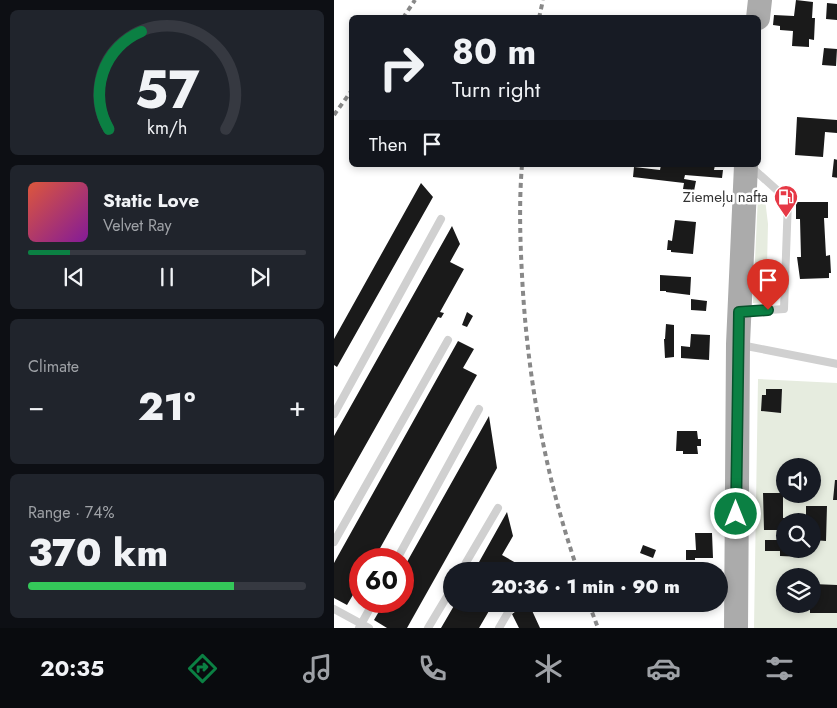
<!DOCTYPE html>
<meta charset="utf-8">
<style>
body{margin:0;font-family:Jost,sans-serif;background:#20242c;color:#f1f3f6;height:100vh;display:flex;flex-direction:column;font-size:19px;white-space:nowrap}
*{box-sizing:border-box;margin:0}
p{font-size:16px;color:#9ea1a6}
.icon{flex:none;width:28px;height:28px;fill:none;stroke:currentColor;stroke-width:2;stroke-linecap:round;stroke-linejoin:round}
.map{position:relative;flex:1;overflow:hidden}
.panel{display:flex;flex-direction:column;gap:10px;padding:10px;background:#0d0f14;width:334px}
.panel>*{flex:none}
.banner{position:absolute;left:15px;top:15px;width:412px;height:152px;border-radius:8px;box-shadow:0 2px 8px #0003;background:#171b24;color:#f1f3f6;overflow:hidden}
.controls{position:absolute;left:442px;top:458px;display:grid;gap:10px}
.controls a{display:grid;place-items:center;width:45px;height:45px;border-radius:50%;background:#171b24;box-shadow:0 2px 8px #0003;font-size:25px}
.speed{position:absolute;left:15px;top:548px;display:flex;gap:10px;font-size:25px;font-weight:700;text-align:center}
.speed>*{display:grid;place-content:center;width:65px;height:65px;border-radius:50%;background:#171b24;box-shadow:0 2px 8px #0003;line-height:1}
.speed .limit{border:8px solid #d22;background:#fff;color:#111}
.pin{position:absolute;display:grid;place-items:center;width:42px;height:42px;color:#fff;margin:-51px -21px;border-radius:50% 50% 50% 0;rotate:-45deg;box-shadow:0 0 5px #0007}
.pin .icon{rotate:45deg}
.me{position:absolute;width:55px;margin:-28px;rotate:0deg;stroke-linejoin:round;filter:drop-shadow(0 0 4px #0008)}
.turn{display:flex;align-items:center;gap:18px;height:105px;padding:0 20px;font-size:22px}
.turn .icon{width:65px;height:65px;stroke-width:2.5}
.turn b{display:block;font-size:35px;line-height:42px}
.then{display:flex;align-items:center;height:48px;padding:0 20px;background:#0003;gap:10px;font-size:19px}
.big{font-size:38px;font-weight:800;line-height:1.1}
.panel .tile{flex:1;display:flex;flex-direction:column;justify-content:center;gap:8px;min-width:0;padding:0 18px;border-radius:8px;background:#20242c}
.panel .dial{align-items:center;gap:0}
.dial svg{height:130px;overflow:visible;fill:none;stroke:#363941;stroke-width:7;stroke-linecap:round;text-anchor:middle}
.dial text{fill:#f1f3f6;stroke:none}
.song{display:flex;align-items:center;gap:15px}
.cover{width:60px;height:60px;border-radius:8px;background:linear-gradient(135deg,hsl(10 70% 55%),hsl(290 70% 35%))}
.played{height:5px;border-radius:2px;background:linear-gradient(90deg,#0b8043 15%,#363941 15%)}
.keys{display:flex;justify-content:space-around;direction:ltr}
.heat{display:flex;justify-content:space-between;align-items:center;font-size:28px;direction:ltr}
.charge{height:8px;border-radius:4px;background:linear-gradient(90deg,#34c759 74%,#363941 0)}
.trip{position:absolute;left:109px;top:562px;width:285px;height:50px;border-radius:25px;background:#171b24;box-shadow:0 2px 8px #0003;font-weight:800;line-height:50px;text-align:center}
.tab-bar{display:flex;height:80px;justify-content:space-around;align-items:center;background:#090b0e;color:#9ea1a6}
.tab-bar .icon{width:35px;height:35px}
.tab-bar .on{color:#0b8043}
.tab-bar b{font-size:22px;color:#f1f3f6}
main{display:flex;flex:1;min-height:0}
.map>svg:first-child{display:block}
.green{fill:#e6ecdf;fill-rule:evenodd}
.building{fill:#1a1a1a}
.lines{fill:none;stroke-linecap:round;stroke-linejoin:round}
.lane{stroke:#d0d0d0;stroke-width:8}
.primary{stroke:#ababab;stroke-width:24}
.rail{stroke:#888;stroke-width:4;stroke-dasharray:5 4;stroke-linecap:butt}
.route-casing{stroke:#07532c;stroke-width:12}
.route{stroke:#0b8043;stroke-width:9}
.labels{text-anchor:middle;stroke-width:5;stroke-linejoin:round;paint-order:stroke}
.poi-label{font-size:15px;fill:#333;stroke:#fff;text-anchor:end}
</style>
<main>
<section class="panel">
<div class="tile dial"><svg viewBox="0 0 100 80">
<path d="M14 69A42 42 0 1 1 86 69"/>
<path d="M14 69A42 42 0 0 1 34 9" stroke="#0b8043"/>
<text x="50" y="56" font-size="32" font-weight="700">57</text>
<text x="50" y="72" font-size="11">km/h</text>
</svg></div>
<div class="tile">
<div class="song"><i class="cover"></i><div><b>Static Love</b><p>Velvet Ray</p></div></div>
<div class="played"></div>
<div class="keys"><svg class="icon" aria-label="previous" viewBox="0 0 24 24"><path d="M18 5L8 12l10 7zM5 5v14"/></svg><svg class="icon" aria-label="pause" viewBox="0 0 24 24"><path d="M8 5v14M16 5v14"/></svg><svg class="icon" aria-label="next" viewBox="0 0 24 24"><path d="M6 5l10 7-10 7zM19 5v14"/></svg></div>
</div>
<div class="tile"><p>Climate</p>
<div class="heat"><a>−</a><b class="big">21°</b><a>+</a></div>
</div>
<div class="tile"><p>Range · 74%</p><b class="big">370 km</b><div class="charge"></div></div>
</section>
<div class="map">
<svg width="504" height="628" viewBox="0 0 504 628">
<rect width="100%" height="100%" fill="#fff"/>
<path class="green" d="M 424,196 L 431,199 L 434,224 L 433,265 L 431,296 L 429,301 L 426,304 L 419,303 Z
M 424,379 L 503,383 L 503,628 L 420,628 ZM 451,466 L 479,466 L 479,494 L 451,494 ZM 451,521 L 479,521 L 479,549 L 451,549 ZM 451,576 L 479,576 L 479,604 L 451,604 Z"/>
<path class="building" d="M 462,0 L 479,2 L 478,18 L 481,18 L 480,40 L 475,39 L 475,47 L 458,46 L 459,31 L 446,30 L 446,26 L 439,25 L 440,15 L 460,16 Z
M 493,3 L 504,4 L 504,20 L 492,19 Z
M 490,48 L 503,49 L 502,66 L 488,65 Z
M 463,117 L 504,120 L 503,133 L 491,132 L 489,157 L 461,155 Z
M 500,159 L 504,160 L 504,178 L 498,177 Z
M 327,165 L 381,165 L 380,170 L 389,170 L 388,178 L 351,175 L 350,179 L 362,181 L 360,191 L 349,189 L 350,183 L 299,177 L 300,167 L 326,170 Z
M 87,183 L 99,197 L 3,367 L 0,365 L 0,339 Z
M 462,202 L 494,202 L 494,218 L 490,218 L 492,256 L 496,255 L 497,273 L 495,273 L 495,278 L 466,279 L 463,257 L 467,257 L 466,219 L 462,219 Z
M 341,220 L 362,222 L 359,254 L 337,252 L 337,250 L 333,250 L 334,240 L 338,241 Z
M 118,226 L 126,244 L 116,262 L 130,269 L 106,312 L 110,313 L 107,318 L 104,317 L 0,501 L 0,436 Z
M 326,275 L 357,277 L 356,295 L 332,292 L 332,291 L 326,291 Z
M 357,299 L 373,301 L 372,311 L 357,310 Z
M 133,312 L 139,316 L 133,327 L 128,325 Z
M 332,324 L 340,325 L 340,357 L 331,358 L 330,339 L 331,339 Z
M 357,334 L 376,335 L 375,360 L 347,358 L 347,346 L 356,347 Z
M 124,341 L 140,349 L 129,368 L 143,375 L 40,559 L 26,559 L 26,583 L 13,605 L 0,598 L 0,563 Z
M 432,389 L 448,389 L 447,413 L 427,411 L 428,395 L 432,395 Z
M 155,416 L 163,468 L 73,628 L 53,628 L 40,620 L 51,601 L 69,601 L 69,569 Z
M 343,431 L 363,431 L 364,439 L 367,439 L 367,446 L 363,446 L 364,454 L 349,454 L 349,451 L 342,451 Z
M 501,480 L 504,480 L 504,500 L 499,500 Z
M 429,493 L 449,493 L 449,518 L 456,518 L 456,521 L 451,521 L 451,530 L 430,530 Z
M 472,506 L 493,506 L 492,541 L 479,540 L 479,521 L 472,521 Z
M 173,512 L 179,536 L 168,555 L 182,563 L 177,571 L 140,571 Z
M 361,533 L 378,533 L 379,558 L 361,558 L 361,560 L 352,560 L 352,550 L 362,550 Z
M 431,540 L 451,540 L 451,549 L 469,549 L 469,557 L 446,556 L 446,551 L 431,551 Z
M 309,545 L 322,550 L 319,558 L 306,553 Z
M 321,563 L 340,571 L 318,571 Z
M 479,584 L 504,585 L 504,613 L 476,613 L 476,604 L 479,604 Z
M 121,604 L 159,604 L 145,628 L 107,628 Z
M 192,604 L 195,604 L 206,628 L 185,628 L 178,614 Z"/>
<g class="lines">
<path class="lane" d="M 409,312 L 450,309 L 454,200 L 416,166
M 407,345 L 504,364
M 0,414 L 107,219
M 0,542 L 114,340
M 63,559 L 145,409
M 127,571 L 164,508
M 0,609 L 35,628
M 25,628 L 40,601
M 94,628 L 118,588
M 165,628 L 179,604"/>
<path class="primary" d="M 424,18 L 426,0
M 402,628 L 404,344 L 412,165"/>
<path class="rail" d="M 69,18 L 81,0
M 205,18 L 209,0
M 0,115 L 18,90
M 188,165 C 185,201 186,238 188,275 C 193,375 211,476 244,571
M 255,604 L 264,628"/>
</g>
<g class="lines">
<g class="route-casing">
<path id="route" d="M 402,514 L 405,312 L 434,310"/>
</g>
<use href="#route" class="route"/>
</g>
<defs>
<g id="fuel-pin" transform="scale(1.25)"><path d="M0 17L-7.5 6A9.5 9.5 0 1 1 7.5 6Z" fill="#e63946" stroke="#fff"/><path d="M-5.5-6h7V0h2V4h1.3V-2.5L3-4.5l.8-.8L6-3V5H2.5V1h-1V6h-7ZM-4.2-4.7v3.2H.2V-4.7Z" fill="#fff"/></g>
</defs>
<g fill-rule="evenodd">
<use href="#fuel-pin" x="452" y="197"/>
</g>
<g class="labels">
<g class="poi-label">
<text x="434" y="202">Ziemeļu nafta</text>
</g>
</g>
</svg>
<div class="controls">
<a><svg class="icon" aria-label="sound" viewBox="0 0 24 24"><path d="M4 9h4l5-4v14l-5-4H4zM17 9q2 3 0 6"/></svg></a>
<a><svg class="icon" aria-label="search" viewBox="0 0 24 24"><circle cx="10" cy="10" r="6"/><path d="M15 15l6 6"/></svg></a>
<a><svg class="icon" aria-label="layers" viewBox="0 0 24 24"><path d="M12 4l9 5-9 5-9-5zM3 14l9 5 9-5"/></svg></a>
</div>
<div class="speed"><div class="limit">60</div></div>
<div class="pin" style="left:434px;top:310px;background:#d93025"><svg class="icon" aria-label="arrive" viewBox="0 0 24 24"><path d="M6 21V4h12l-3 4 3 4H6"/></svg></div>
<svg class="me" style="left:402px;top:514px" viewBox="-20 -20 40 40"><circle r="17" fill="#0b8043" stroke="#fff" stroke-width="3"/><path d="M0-11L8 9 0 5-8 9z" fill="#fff"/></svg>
<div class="trip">20:36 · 1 min · 90 m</div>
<div class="banner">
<div class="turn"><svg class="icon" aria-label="right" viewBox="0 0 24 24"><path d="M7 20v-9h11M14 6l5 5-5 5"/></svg><div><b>80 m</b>Turn right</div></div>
<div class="then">Then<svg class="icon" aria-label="arrive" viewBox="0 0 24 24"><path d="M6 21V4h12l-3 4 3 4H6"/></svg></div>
</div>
</div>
</main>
<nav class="tab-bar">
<b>20:35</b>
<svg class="icon on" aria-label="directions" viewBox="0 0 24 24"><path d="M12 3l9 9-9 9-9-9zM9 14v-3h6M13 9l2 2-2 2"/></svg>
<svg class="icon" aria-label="music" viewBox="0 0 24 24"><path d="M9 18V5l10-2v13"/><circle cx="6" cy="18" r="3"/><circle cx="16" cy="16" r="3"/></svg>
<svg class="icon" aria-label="phone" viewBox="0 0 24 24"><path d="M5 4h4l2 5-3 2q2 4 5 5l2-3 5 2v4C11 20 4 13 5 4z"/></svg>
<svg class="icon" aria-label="climate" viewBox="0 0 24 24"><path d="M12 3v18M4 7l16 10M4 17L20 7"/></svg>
<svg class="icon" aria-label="car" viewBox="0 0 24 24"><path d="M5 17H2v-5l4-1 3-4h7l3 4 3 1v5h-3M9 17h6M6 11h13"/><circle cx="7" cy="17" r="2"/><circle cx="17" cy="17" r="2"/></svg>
<svg class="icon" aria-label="filters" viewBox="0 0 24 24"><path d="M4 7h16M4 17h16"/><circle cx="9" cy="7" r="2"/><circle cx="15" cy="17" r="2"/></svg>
</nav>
